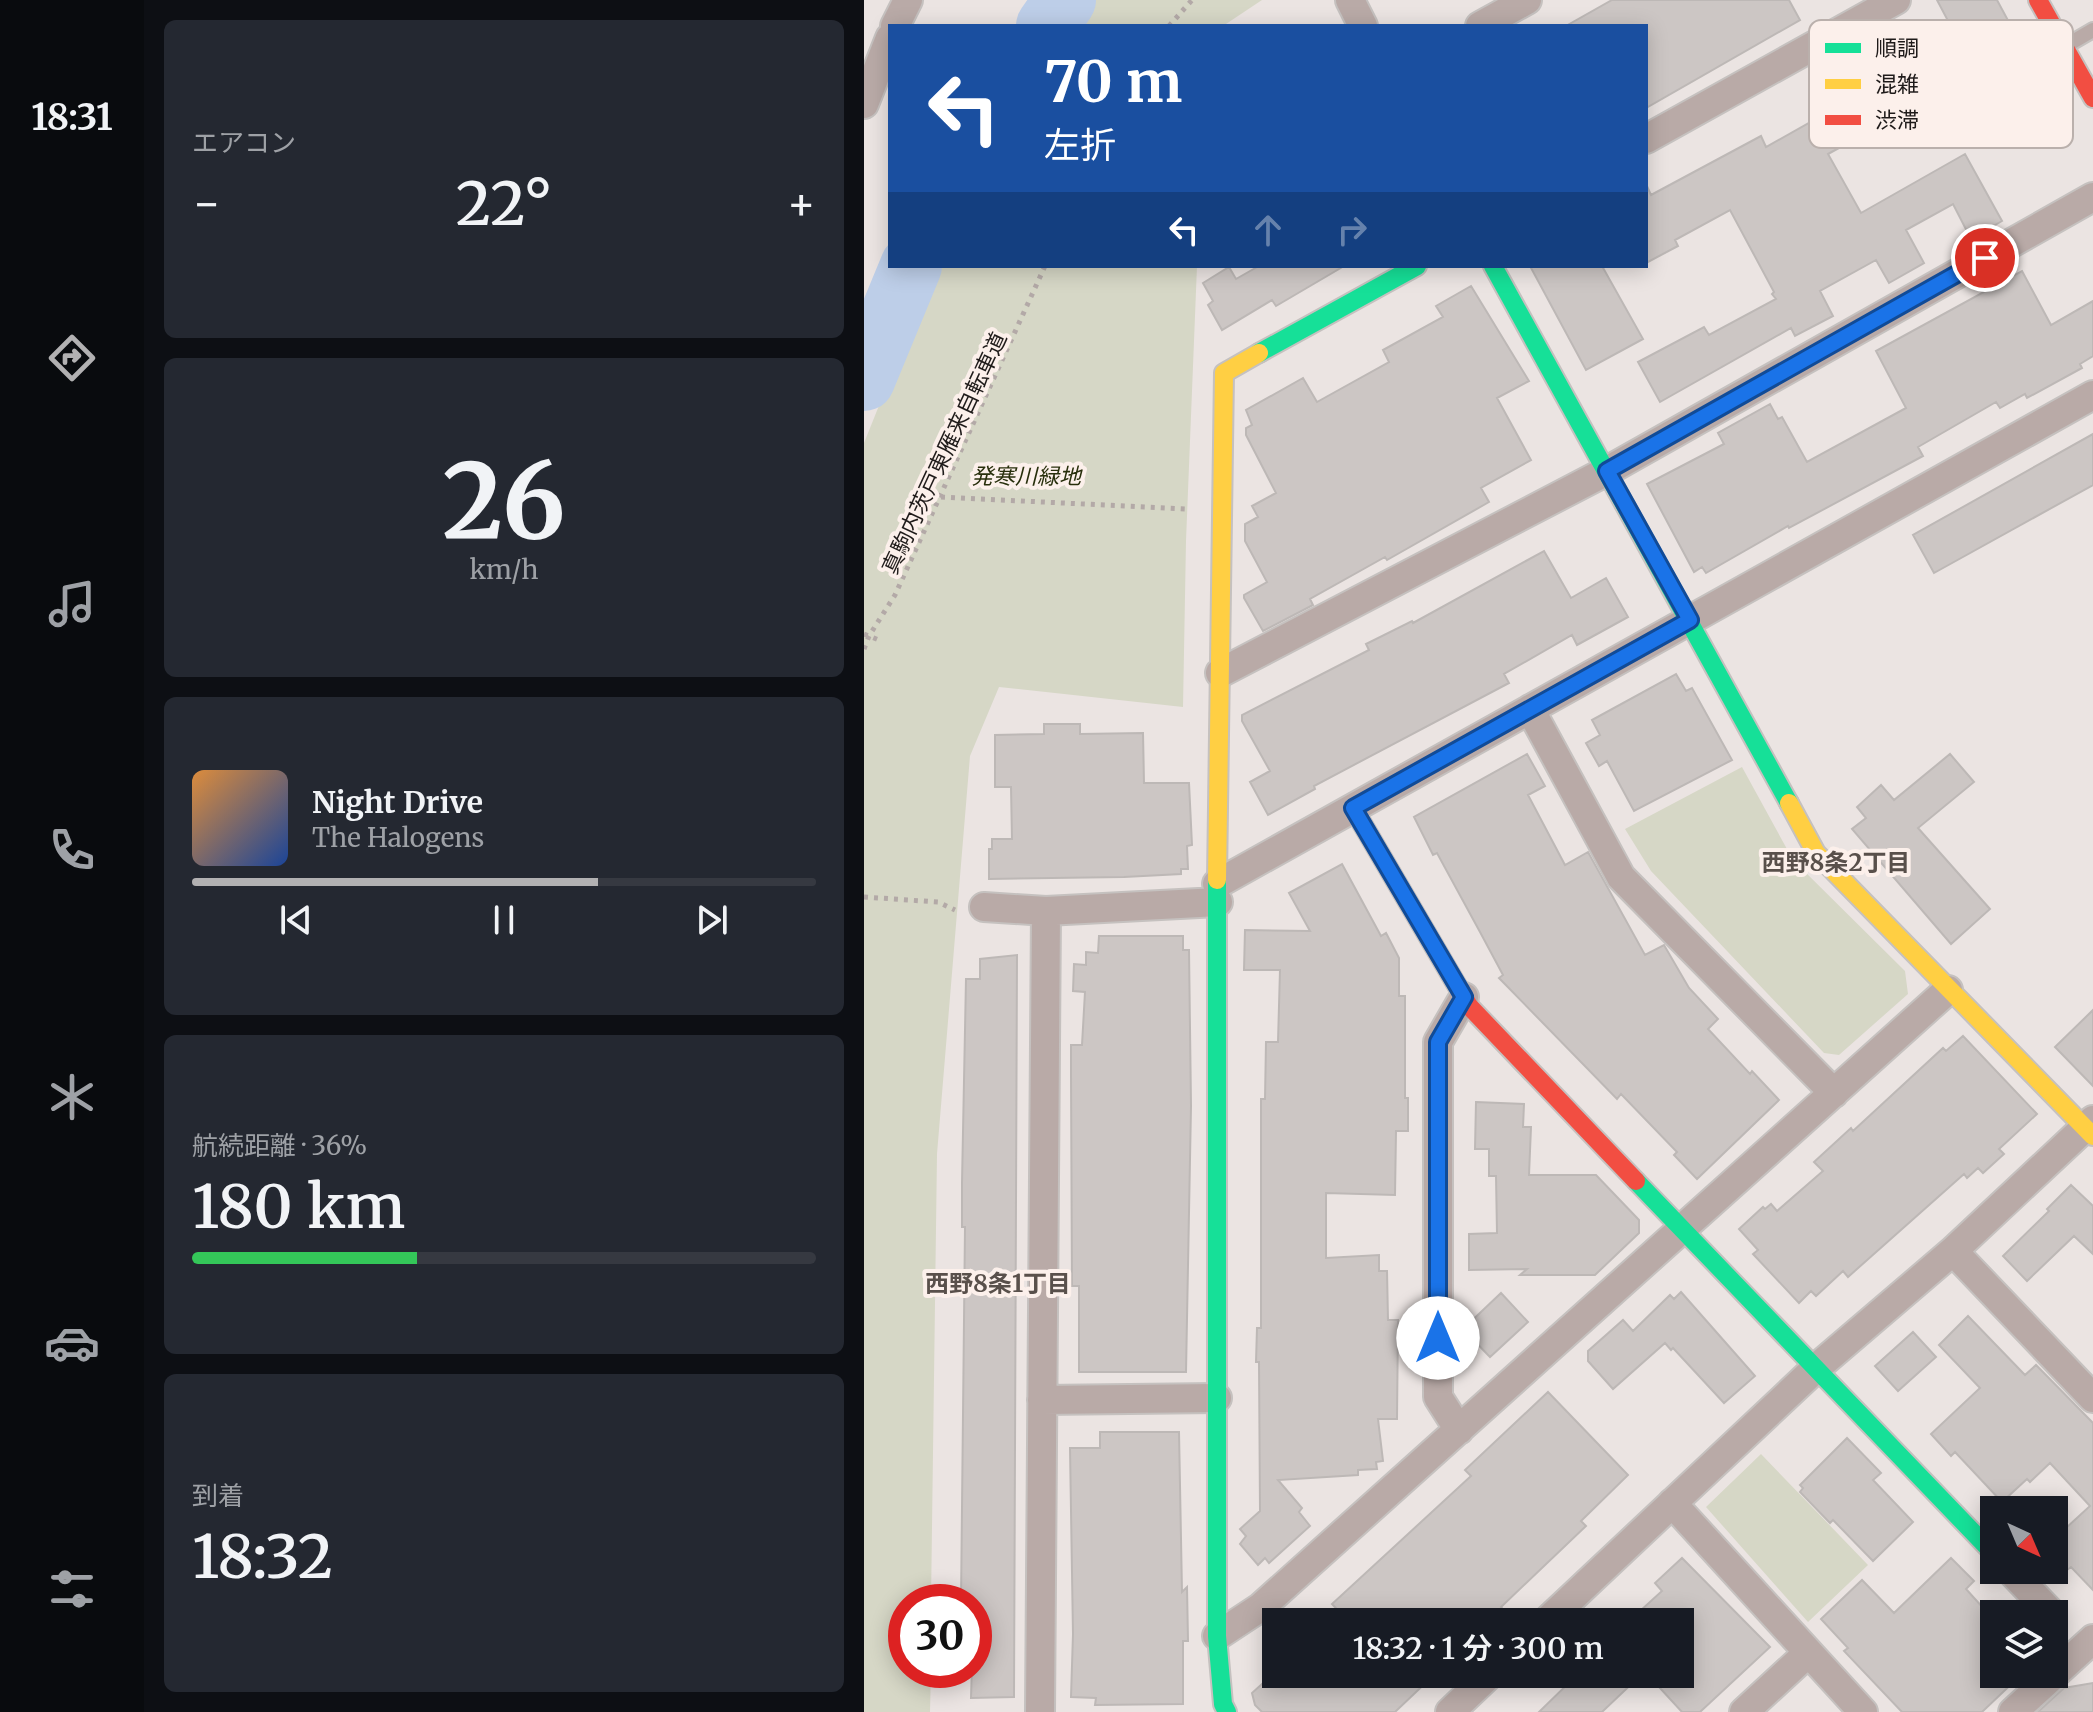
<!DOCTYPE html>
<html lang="ja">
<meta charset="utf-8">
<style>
body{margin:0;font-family:Merriweather,"Noto Sans JP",serif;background:#242831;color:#f1f3f6;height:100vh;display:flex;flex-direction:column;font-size:30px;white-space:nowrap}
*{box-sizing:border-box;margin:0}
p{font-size:26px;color:#9ea1a6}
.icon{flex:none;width:44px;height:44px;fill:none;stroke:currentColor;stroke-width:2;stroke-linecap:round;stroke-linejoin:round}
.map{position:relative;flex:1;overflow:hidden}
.drawer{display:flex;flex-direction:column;gap:20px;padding:20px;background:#0d0f14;width:720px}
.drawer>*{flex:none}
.banner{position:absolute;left:24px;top:24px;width:760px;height:244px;border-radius:0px;box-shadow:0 4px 20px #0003;background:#1a4fa0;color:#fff;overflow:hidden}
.needle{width:52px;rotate:136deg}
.tools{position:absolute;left:1116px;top:1496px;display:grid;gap:16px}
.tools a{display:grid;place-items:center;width:88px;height:88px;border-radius:0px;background:#171b24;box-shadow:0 4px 20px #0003;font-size:40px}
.speed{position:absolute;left:24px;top:1584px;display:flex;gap:16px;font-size:40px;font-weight:700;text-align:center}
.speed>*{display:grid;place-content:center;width:104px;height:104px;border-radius:50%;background:#171b24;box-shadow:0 4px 20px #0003;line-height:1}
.speed .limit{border:12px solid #d22;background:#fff;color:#111}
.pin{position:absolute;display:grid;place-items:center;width:68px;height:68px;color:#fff;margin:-34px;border:4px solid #fff;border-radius:50%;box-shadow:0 2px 8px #0007}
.me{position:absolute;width:88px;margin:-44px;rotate:0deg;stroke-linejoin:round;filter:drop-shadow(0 0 6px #0008)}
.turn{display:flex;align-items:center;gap:28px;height:168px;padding:0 24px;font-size:36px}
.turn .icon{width:104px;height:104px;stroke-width:2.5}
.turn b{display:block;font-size:56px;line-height:68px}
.lanes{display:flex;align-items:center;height:76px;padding:0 24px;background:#0003;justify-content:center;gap:40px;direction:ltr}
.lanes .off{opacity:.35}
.big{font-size:60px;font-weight:600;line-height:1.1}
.drawer .card{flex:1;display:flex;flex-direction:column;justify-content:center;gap:12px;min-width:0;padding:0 28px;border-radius:12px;background:#242831}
.drawer .dial{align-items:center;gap:0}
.dial b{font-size:104px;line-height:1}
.song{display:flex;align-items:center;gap:24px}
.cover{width:96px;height:96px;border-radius:12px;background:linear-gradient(135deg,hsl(30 70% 55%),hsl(220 70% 35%))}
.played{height:8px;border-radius:4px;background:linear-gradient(90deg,#b2b1b2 65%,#363941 65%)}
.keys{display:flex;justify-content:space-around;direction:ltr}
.heat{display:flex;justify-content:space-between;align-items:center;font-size:44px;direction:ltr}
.charge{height:12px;border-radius:6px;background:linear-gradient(90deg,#34c759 36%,#363941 0)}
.trip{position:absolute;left:398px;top:1608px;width:432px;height:80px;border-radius:0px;background:#171b24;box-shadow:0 4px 20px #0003;font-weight:600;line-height:80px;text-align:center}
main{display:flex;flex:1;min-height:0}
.menu{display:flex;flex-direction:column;width:144px;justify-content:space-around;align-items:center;background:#090b0e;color:#9ea1a6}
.menu .icon{width:56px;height:56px}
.menu .active{color:#b2b1b2}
.menu b{font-size:36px;color:#f1f3f6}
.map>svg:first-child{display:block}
.green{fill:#d6d7c6}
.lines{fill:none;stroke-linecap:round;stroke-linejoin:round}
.river{stroke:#bdcee8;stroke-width:62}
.building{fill:#ccc6c4;stroke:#bdb8b6;stroke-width:2}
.lane-casing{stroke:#c5c1bf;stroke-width:18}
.street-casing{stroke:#c5c1bf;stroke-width:32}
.fast-casing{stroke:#c5c1bf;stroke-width:22}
.slow-casing{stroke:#c5c1bf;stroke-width:22}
.jam-casing{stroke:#c5c1bf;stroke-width:22}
.path{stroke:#b3a9a7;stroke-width:5;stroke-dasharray:4 6;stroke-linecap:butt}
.lane{stroke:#b9aaa7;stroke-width:14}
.street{stroke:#b9aaa7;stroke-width:28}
.fast{stroke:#16e098;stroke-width:18}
.slow{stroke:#ffcf43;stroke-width:18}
.jam{stroke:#f24e42;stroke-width:18}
.route-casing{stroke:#114b97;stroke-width:20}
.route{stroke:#1a73e8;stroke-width:14}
.labels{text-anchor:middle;stroke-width:8;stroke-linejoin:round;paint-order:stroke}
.street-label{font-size:22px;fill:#1f1b1a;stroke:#fcf0eb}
.park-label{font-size:22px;font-style:italic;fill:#282f0c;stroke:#fcf0eb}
.neighbourhood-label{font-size:24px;font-weight:bold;fill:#59504b;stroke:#fcf0eb}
.key{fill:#fcf0eb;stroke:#bab0ac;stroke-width:2}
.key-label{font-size:22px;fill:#1f1b1a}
</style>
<main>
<nav class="menu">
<b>18:31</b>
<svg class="icon active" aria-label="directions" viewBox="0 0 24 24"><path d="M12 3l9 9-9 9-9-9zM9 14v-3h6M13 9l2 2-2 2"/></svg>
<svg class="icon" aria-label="music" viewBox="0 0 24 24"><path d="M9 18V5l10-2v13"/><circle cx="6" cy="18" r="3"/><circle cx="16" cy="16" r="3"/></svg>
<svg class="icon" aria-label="phone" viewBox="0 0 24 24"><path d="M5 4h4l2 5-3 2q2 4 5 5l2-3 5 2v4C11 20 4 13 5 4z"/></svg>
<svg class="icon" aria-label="climate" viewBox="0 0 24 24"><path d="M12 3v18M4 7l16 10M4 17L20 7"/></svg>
<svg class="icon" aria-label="car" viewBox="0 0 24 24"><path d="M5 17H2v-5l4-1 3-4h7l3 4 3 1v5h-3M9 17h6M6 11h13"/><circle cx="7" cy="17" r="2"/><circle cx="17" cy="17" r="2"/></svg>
<svg class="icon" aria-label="filters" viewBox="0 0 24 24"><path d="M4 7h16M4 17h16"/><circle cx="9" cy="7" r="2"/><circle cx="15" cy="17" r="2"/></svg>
</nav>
<section class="drawer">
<div class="card"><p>エアコン</p>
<div class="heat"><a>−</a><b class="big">22°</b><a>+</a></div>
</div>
<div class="card dial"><b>26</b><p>km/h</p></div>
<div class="card">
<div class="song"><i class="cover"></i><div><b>Night Drive</b><p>The Halogens</p></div></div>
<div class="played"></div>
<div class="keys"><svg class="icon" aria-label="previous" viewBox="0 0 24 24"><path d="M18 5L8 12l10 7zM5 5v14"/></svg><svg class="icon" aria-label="pause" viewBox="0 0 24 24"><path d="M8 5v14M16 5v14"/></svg><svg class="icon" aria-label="next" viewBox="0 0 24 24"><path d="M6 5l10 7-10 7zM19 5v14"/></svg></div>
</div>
<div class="card"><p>航続距離 · 36%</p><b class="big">180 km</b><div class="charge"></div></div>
<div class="card"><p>到着</p><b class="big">18:32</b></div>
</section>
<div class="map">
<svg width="1229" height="1712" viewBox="0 0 1229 1712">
<rect width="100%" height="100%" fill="#ebe4e2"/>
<path class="green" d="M 232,0 L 398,0 L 359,26 L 212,26 Z
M 71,266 L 333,266 L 322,541 L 319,707 L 135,687 L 106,756 L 73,1154 L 67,1602 L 42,1602 L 42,1670 L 67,1670 L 66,1712 L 0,1712 L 0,443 Z
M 878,767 L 929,860 L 1041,971 L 1044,994 L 975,1055 L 960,1053 L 787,871 L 761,829 Z
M 897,1454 L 1004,1565 L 944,1622 L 842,1507 Z"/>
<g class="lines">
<path class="river" d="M 183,26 L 201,0
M 0,380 L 47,266"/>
</g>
<path class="building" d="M 748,0 L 925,0 L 936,20 L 782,108 L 782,26 L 702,26 Z
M 1073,0 L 1133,0 L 1168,65 L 1121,90 L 1116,80 L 1067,105 L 1064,99 L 964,154 L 997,213 L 1101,154 L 1138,221 L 1107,239 L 1089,204 L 1042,230 L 1060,263 L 1025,283 L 1012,260 L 956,291 L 969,316 L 931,336 L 927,328 L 796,402 L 774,362 L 840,327 L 845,335 L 912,299 L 908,294 L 910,292 L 866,210 L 811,240 L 814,246 L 782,263 L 782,184 L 787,195 L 897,136 L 902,147 L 968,110 L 970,114 L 1050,71 L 1047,66 L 1064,57 L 1060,50 L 1091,34 Z
M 395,266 L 480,266 L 412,306 L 408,300 L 358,330 L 344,305 L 349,301 L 339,283 L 365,267 L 372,279 Z
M 666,266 L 738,266 L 779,339 L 722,370 Z
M 1158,271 L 1187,325 L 1229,301 L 1229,356 L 1216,364 L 1218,368 L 1163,398 L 1161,394 L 1136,408 L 1132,402 L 1054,447 L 1059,456 L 925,528 L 924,526 L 842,573 L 838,567 L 830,572 L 783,484 L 860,444 L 854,433 L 906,404 L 914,419 L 918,417 L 943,462 L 1042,408 L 1012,351 Z
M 607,286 L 665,381 L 633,398 L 667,460 L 617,488 L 625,502 L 523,560 L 521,557 L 446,599 L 449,605 L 399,631 L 380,598 L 380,595 L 403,582 L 381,541 L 381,524 L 394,517 L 388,506 L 412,493 L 382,435 L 382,428 L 388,425 L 382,410 L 439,378 L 453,402 L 525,362 L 519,350 L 579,317 L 572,306 Z
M 1229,434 L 1229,485 L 1070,573 L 1049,535 Z
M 680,551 L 707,598 L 742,578 L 764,617 L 713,645 L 708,635 L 640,674 L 645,683 L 450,786 L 451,789 L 404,815 L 386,782 L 406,771 L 378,721 L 378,715 L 505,650 L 502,644 L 548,621 L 549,623 Z
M 812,674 L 822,691 L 828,688 L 868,760 L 770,811 L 743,761 L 735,766 L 722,743 L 736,735 L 728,720 Z
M 180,724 L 216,724 L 216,734 L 279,733 L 280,783 L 325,783 L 328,845 L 323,846 L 324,869 L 317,869 L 317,874 L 260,877 L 125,879 L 125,849 L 128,849 L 128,839 L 148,839 L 147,787 L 131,787 L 131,735 L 180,734 Z
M 663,754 L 681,786 L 664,795 L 701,865 L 724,852 L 781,955 L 800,945 L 825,988 L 854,1019 L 844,1029 L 886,1074 L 888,1071 L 915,1100 L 833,1179 L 810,1155 L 813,1152 L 757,1094 L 753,1099 L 635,978 L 639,975 L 616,932 L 573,853 L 569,855 L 550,817 Z
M 1086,754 L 1110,782 L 1054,828 L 1126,909 L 1087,944 L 988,829 L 1002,818 L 993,807 L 1017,785 L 1030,800 Z
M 478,864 L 517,936 L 522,933 L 535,958 L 535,996 L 541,996 L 541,1098 L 544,1098 L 544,1131 L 532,1131 L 531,1195 L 462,1193 L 462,1258 L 515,1255 L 515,1271 L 523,1271 L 524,1320 L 534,1320 L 533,1419 L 514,1419 L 519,1461 L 512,1462 L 513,1469 L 494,1470 L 494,1475 L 414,1480 L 438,1508 L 435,1512 L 446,1526 L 405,1563 L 401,1558 L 394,1565 L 376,1544 L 382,1536 L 376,1529 L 396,1511 L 395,1362 L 392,1362 L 393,1328 L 397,1328 L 397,1099 L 401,1099 L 402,1042 L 414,1042 L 416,970 L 380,970 L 381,930 L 446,931 L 425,893 Z
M 235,936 L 319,936 L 319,950 L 325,950 L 327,1106 L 322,1372 L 215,1372 L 215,1286 L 208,1286 L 207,1075 L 207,1045 L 218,1045 L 221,992 L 209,991 L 210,964 L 222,965 L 222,952 L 234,953 Z
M 153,955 L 150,1697 L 107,1698 L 110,1602 L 97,1602 L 101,1227 L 98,1227 L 98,1183 L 102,979 L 116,979 L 116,959 Z
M 1229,1010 L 1229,1086 L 1191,1047 Z
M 1099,1036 L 1173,1114 L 1135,1149 L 1140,1154 L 1119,1173 L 1114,1168 L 1103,1178 L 1100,1174 L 984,1277 L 979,1271 L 952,1296 L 947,1291 L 935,1303 L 889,1254 L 894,1250 L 875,1229 L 899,1207 L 901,1209 L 907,1204 L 913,1211 L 959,1171 L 950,1162 L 987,1128 L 989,1131 L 1079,1048 L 1082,1051 Z
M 612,1102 L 660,1104 L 659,1127 L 667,1127 L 665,1175 L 732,1175 L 775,1220 L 775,1233 L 731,1275 L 656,1275 L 663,1269 L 605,1270 L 605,1234 L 633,1233 L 632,1176 L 625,1176 L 625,1149 L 611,1149 Z
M 1207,1185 L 1229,1206 L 1229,1254 L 1210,1236 L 1163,1281 L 1139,1256 L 1185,1211 L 1183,1209 Z
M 817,1292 L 891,1376 L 860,1403 L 809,1348 L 807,1350 L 801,1343 L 749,1389 L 724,1361 L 724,1351 L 759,1320 L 769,1331 L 806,1295 L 810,1299 Z
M 637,1293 L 664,1322 L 626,1357 L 599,1329 Z
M 1104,1316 L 1161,1375 L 1172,1365 L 1229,1423 L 1229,1590 L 1207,1567 L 1203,1570 L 1190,1556 L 1190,1539 L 1226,1506 L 1186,1463 L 1166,1482 L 1163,1479 L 1138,1502 L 1091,1452 L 1087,1456 L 1067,1434 L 1116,1388 L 1075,1345 Z
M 1049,1332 L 1072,1357 L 1034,1391 L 1011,1366 Z
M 684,1392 L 764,1475 L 717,1521 L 722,1526 L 637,1607 L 650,1622 L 485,1622 L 468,1604 L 607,1476 L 601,1470 Z
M 236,1432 L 315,1432 L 318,1592 L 323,1587 L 324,1641 L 319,1641 L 319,1704 L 231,1705 L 232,1698 L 207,1697 L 209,1634 L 206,1448 L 236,1448 Z
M 983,1438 L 1017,1473 L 1009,1480 L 1049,1522 L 1009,1561 L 969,1520 L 966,1523 L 936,1492 L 939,1488 L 936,1485 Z
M 818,1558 L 906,1647 L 836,1712 L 818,1712 L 783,1674 L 816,1674 L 816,1622 L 764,1622 L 798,1591 L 791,1583 Z
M 1087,1558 L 1110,1581 L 1102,1589 L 1130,1620 L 1130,1674 L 1158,1674 L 1118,1712 L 1038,1712 L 980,1651 L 984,1648 L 957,1619 L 998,1580 L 1030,1613 Z
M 409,1674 L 571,1674 L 531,1712 L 398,1712 L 391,1705 L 388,1693 Z
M 714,1674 L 778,1674 L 738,1712 L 675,1712 Z
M 1229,1683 L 1229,1712 L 1174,1712 L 1200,1688 Z"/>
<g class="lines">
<g class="lane-casing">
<path id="lane" d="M 1205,44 L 1229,30"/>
</g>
<g class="street-casing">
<path id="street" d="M 486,0 L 499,26
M 31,26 L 44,0
M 616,26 L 663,0
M 0,104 L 26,38
M 782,139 L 1032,0
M 356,673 L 743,471 L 1229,197
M 666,709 L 757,877 L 970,1093
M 353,884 L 1229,395
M 120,907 L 182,911 L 354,902
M 1089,1251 L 1229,1398
M 178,1400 L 353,1398
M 595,1430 L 574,1397 L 574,1042 L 600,997
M 808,1503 L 999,1712
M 1146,1570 L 1188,1614
M 682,1622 L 951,1369 L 1089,1251 L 1229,1120
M 353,1636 L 397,1607 L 1084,990
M 176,1712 L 182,911
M 586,1712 L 626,1674
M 880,1712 L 944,1653
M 1149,1712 L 1229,1639"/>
</g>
<g class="fast-casing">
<path id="fast" d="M 629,266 L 925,803
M 395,353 L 553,266
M 353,880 L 353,1636 L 359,1704 L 363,1712
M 772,1181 L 1130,1554"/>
</g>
<g class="slow-casing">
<path id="slow" d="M 925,803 L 952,853 L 1229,1136
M 353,880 L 360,373 L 395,353"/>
</g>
<g class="jam-casing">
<path id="jam" d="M 1174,0 L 1229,98
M 489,808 L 605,1006 L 772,1181"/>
</g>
<path class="path" d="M 305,26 L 328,0
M 77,497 L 321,509
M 0,634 L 15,640
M 0,649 L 5,636 L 31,595 L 181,266
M 0,897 L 74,902 L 91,910"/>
<use href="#lane" class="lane"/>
<use href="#street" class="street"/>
<use href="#fast" class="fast"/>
<use href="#slow" class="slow"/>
<use href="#jam" class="jam"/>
</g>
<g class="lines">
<g class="route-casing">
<path id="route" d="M 574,1338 L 574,1042 L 600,997 L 489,808 L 826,620 L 743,471 L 1121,258"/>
</g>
<use href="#route" class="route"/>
</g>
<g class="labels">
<g class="street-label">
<text transform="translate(80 453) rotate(-65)" y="8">真駒内茨戸東雁来自転車道</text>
</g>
<g class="park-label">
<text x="162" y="484">発寒川緑地</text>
</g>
<g class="neighbourhood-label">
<text x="972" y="871">西野8条2丁目</text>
<text x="134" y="1292">西野8条1丁目</text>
</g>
</g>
<rect x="945" y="20" width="264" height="128" rx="12" class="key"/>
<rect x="961" y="43" width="36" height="10" fill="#16e098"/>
<rect x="961" y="79" width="36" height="10" fill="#ffcf43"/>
<rect x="961" y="115" width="36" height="10" fill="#f24e42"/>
<g class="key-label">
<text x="1011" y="56">順調</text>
<text x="1011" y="92">混雑</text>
<text x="1011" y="128">渋滞</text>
</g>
</svg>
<div class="tools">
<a><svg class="needle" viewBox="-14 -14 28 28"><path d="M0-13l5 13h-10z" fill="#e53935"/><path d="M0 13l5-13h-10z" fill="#9ea1a6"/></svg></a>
<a><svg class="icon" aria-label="layers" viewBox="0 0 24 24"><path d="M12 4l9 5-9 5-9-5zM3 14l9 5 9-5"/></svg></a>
</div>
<div class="speed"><div class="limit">30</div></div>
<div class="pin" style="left:1121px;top:258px;background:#d93025"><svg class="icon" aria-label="arrive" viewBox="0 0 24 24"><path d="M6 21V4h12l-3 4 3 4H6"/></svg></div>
<svg class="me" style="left:574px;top:1338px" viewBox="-20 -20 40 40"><circle r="19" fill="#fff"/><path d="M0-13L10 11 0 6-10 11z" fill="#1a73e8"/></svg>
<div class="trip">18:32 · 1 分 · 300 m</div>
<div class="banner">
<div class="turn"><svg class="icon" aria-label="left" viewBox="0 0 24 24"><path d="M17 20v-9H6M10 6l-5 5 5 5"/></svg><div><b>70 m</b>左折</div></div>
<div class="lanes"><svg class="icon" aria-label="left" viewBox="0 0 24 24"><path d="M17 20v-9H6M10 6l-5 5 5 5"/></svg><svg class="icon off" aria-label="ahead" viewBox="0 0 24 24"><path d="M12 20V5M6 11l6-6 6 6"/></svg><svg class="icon off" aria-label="right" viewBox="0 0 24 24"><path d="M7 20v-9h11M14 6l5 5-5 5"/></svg></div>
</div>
</div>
</main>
